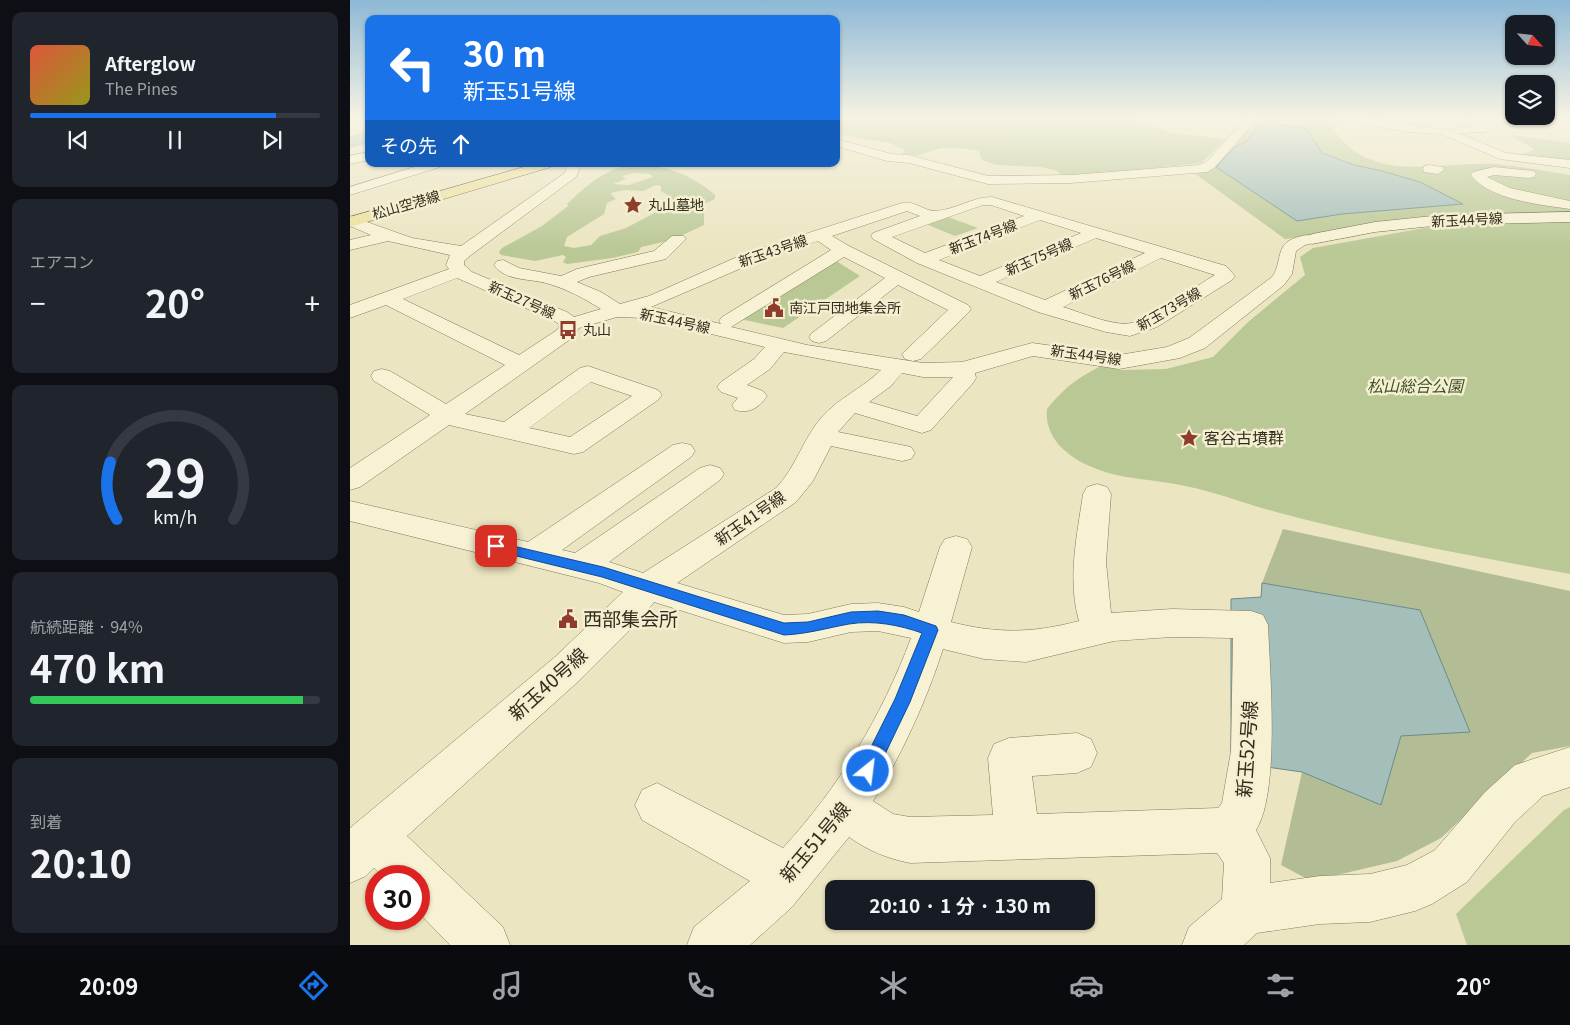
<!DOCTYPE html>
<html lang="ja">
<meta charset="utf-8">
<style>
body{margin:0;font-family:Georgia,"Noto Sans JP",serif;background:#20242c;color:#f1f3f6;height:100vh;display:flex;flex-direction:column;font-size:19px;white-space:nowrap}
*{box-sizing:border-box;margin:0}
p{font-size:16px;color:#9ea1a6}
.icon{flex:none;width:28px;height:28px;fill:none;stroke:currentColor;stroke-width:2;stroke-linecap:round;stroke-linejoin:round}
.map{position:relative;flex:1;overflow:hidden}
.drawer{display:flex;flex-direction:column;gap:12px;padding:12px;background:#0d0f14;width:350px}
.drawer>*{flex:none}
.hud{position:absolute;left:15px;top:15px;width:475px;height:152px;border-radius:10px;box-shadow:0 1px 4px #0004;background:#1a73e8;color:#fff;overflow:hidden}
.needle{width:32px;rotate:117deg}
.fabs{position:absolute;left:1155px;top:15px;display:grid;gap:10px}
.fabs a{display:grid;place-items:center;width:50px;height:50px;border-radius:10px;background:#171b24;box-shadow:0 1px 4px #0004;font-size:25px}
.speed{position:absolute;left:15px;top:865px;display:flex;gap:10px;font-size:25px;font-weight:700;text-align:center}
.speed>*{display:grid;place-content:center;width:65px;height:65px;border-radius:50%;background:#171b24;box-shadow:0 1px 4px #0004;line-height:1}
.speed .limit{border:8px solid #d22;background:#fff;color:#111}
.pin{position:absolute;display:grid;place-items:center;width:42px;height:42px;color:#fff;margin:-21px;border-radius:10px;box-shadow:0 2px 8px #0006}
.me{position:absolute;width:55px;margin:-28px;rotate:29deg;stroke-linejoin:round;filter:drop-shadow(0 0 4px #0008)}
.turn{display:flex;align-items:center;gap:18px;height:105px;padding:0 15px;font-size:22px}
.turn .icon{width:65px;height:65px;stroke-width:2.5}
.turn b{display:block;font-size:35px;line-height:42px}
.then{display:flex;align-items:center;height:48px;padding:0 15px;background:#0003;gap:10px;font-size:19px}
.big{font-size:38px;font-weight:700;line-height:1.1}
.drawer .widget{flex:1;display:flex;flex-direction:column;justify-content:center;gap:8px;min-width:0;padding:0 18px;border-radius:10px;background:#20242c}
.drawer .dial{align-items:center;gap:0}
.dial svg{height:130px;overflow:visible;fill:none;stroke:#363941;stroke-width:7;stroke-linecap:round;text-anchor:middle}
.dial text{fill:#f1f3f6;stroke:none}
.song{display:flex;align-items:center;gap:15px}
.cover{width:60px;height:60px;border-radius:8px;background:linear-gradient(135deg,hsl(10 70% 55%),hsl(60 70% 35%))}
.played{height:5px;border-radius:2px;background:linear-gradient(90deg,#1a73e8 85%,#363941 85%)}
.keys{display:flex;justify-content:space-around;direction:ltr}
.heat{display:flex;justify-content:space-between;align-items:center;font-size:28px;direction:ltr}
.charge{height:8px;border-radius:4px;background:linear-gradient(90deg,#34c759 94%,#363941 0)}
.trip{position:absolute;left:475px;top:880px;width:270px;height:50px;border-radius:10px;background:#171b24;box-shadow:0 1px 4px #0004;font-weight:700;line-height:50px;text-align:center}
.tabs{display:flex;height:80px;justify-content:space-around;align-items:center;background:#090b0e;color:#9ea1a6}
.tabs .icon{width:35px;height:35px}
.tabs .on{color:#1a73e8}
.tabs b{font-size:22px;color:#f1f3f6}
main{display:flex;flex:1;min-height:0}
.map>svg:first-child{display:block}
.green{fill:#bac896;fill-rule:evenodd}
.cemetery{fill:#b2bd95}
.water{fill:#a4beba;stroke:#6b8b88}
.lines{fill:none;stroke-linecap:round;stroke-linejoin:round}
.river{fill:#a4beba;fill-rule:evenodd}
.street-casing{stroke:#84775a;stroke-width:1}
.secondary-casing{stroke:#65583d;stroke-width:1}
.primary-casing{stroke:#51442e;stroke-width:1}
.street{fill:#f7f2d4;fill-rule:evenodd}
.secondary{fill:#f7f2d4;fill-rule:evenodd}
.primary{fill:#ede19a;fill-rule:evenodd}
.route{fill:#1a73e8;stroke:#114b97}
.labels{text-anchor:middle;stroke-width:5;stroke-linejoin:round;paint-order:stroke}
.far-street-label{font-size:14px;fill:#342c1d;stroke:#f3efd0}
.far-poi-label{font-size:14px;fill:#342c1d;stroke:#f3efd0;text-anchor:start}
.park-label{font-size:16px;font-style:italic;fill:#3e5025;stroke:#f3efd0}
.poi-label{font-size:16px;fill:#342c1d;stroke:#f3efd0;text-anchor:start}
.street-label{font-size:16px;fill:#342c1d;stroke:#f3efd0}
.near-poi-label{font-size:19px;fill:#342c1d;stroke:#f3efd0;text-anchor:start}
.near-street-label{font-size:19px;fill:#342c1d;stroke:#f3efd0}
</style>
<main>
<section class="drawer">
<div class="widget">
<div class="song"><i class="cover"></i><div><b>Afterglow</b><p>The Pines</p></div></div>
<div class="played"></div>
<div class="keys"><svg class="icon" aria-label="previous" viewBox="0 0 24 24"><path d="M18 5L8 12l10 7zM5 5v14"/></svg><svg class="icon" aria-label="pause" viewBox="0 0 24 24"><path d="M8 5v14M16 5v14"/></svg><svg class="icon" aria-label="next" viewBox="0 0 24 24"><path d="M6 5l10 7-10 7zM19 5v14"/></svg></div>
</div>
<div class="widget"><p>エアコン</p>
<div class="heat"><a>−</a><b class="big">20°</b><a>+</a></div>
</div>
<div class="widget dial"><svg viewBox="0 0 100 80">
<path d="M14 69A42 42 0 1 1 86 69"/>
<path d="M14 69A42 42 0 0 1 10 34" stroke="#1a73e8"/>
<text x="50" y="56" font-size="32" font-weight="700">29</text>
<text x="50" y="72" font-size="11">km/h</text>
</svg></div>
<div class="widget"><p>航続距離 · 94%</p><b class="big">470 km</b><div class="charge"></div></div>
<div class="widget"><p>到着</p><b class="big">20:10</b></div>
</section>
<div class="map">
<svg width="1220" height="945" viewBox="0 0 1220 945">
<rect width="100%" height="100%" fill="#ebe5c1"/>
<path class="green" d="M 508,117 L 774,117 L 822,133 L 876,139 L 851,163 L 752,174 L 712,175 L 705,170 L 691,167 L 646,165 L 632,160 L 629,151 C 617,149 606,147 594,148 C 577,150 569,160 552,153 L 555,150 L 540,143 L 486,134 L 486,131 L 509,130 Z
M 900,117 C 928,117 960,113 987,122 L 988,125 L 982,127 C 1020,186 1087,161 1144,164 C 1169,166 1195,171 1220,175 L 1220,214 L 1075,218 L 935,239 L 844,173 Z
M 1162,135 L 1220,143 L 1220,162 L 1173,154 L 1184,150 C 1178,142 1167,143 1162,135 Z
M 282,164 C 313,164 343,175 365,195 L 365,199 L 354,204 L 354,225 L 322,240 L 291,247 L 288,252 L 262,258 L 217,264 L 213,262 L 216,257 L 213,255 L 185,261 L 151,255 L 149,252 L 152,248 L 192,226 L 218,206 L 217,204 C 240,183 252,171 282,164 ZM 283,173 L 300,174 L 303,177 L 279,185 L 263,184 L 276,179 L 272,176 ZM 306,185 L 311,186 L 311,191 L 319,196 L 315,200 L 314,206 L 310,210 L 276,228 L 250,236 L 241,245 L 224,248 L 214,246 L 217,237 L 254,214 L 257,203 L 266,199 L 260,193 L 275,190 L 293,191 Z
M 593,215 L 628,228 L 605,236 L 571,222 Z
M 1220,221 L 1220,574 C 1122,556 1023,538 926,512 C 896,504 866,492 835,486 C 805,479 771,480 742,467 C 718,457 694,438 697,409 C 716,386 726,379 753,365 L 770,370 L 816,369 L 863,357 L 898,322 L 955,275 L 950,257 L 963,248 L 1080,227 Z
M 480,257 L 510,276 L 433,328 L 385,318 Z
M 1220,807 L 1220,945 L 1117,945 L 1106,914 L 1214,810 Z"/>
<path class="cemetery" d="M 486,117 L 508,117 L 509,130 L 486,131 Z
M 933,529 L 1220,591 L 1220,746 L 1182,753 L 1091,838 L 1047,861 L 961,881 L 931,865 L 952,772 L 1031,805 L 1051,735 L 1120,732 L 1070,610 L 912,583 Z"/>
<path class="water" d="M 923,124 L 953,128 L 957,130 L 972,153 L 1004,165 L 1032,171 L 1070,182 L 1113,204 L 992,214 L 947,221 L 866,167 L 884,148 L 897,141 L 902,133 L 912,125 Z
M 912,583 L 1070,610 L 1120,732 L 1051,736 L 1031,805 L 952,772 L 881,762 L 881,599 L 911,597 Z"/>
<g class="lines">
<path class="river" d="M 19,131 L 19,143 L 0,148 L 0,136 Z"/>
<g class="street-casing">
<path id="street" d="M 898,117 L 909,117 L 864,168 L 857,172 L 721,183 L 638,184 L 559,163 L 537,161 L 486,146 L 486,139 L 542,154 L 559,155 L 638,176 L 721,175 L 849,165 L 856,162 Z
M 981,117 L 1006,117 L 1102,131 L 1107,127 L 1122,127 L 1118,122 L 1125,117 L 1139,117 L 1130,123 L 1138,130 L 1136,132 L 1108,133 L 1156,153 L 1220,160 L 1220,168 L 1150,159 L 1091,134 L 1059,132 L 986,120 Z
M 19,152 L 19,160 L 0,164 L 0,156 Z
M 74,164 L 92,164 L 90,167 L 0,195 L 0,187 Z
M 216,164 L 228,164 L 229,170 L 226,177 L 121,255 L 114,261 L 114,265 L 122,272 L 217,312 L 224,317 L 251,309 C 235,299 217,289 199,284 C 181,278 156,282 144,265 L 147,261 L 153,260 L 169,268 L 211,276 L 227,269 L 304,251 L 322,236 L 334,236 L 336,239 L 316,259 L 239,277 L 227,282 L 251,292 L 270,304 L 299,296 L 396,253 L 552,203 C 564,200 574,211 585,211 C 605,210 622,197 642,197 L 876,266 L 885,276 L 882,280 L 807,327 L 780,336 L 756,332 L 688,312 L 567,263 L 523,239 L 521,236 L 523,233 L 570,216 L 557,211 L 482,236 L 499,246 L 618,305 L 621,309 L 618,313 L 571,359 L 563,361 L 555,359 L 552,354 L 598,310 L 548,285 L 476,341 L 469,343 L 462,341 L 459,337 L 462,333 L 535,278 L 494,257 L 381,327 L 457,345 L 573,363 L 612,362 L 682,343 L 769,355 L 817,347 L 839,338 L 922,277 C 933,262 924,243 948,237 C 955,235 961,234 968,236 L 970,239 L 968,242 L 955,245 L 946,251 L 942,274 L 934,285 L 855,348 L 830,358 L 769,369 L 683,356 L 625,373 L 626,378 L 623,383 L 581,430 L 572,433 L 505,413 L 488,432 L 561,447 L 565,453 L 561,459 L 552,461 L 481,446 L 463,481 L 446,502 L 327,583 L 434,615 L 458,614 L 501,604 L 528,603 L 554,607 L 569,612 L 590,547 L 595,539 L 606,536 L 617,539 L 622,547 L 601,622 C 648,634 683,633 729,621 C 717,579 727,536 733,494 L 737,487 L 747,484 L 757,487 L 761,494 L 756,562 L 761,613 L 822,609 L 901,611 L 913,615 L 918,625 C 920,672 930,793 906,830 L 920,858 L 920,883 L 970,876 L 1020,874 L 1057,865 L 1085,850 L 1135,792 L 1165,765 L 1220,747 L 1220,787 L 1193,796 L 1165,822 L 1117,882 L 1082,904 L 1065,911 L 1020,922 L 970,924 L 907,933 L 894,945 L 832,945 L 839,927 L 872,899 L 874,863 L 867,853 L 560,863 C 536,858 519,851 499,837 L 442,907 L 400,945 L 337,945 L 344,927 L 400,881 L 292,820 L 285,805 L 292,790 L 307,783 L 433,848 C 489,787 532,716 561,638 L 528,631 L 501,632 L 458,642 L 434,643 L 304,602 L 290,620 L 231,679 L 57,836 L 153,927 L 160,945 L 100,945 L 69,913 L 69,876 L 32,876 L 24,868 L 16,876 L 0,883 L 0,828 L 205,657 L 273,592 L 249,583 L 0,521 L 0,501 L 178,542 L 323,445 L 332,443 L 341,445 L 345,451 L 341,457 L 212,550 L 225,553 L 350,468 L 360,465 L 370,468 L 374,474 L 370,480 L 259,562 L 293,573 L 426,488 C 446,467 453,439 471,418 C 488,398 513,388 531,370 L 434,352 L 420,369 L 397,385 L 413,391 L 417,396 C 409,408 399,414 385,410 L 382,405 L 388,398 L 371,392 L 367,387 L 371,382 L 404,359 L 415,347 L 295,318 L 267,317 L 229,328 L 222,338 L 115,414 L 154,422 L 230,368 L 238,366 L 308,390 L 312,395 L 308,400 L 233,452 L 224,454 L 99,425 L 10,487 L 0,490 L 0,468 L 80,415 L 24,381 L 21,376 L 24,371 L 32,369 L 40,371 L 96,404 L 155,365 L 36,305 L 0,318 L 0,305 L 99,269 L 96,265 L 100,255 L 38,241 L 0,250 L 0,240 L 21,235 L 0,226 L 0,216 L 62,238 L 111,246 L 216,172 ZM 633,205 L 641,205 L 674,216 L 575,253 L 542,237 ZM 690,220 L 731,233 L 630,276 L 589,260 ZM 746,238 L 795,253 L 695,300 L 646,282 ZM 468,241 L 481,250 L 372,317 L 369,321 L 371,324 L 301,307 L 408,261 ZM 811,258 L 865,275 C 844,287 802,319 781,323 C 764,327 730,312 713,307 ZM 107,278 L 203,320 L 210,325 L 207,330 L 169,355 L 53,299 ZM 552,373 L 573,377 L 603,377 L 567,416 L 519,402 L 541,386 ZM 241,382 L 282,396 L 220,437 L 179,428 ZM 822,637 L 883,638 L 881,751 L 872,803 L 868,808 L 687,814 L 682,776 L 727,773 L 741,767 L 747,753 L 741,739 L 727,733 L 659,738 L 644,744 L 638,758 L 643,815 L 560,817 L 543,814 L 523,801 C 552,754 576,702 593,649 L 634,659 L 676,662 L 764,641 Z
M 1079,165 L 1093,167 L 1094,170 L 1088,174 L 1074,172 L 1073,169 L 1074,166 Z
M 1144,167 L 1184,171 L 1186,174 L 1184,177 L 1179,178 L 1144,175 L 1137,177 L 1160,188 L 1220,201 L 1220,209 C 1192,205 1139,200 1121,175 L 1123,172 Z"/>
</g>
<g class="secondary-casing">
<path id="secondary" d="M 1220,212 L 1220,222 L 1092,225 L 1025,232 L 962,244 L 954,239 L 962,234 L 1025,222 L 1092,215 Z"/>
</g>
<g class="primary-casing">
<path id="primary" d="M 184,164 L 203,164 L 201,167 L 0,227 L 0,217 Z"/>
</g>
<use href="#street" class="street"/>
<use href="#secondary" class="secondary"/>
<use href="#primary" class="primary"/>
</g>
<linearGradient id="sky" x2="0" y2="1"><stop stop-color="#8db8d6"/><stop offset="0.47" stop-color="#f6f3e3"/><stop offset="1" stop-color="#f6f3e3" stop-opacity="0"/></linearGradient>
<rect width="1220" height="249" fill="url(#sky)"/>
<path class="route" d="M 146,542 L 253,567 L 434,623 L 458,622 L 501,612 L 528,611 L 554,615 L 586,626 L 588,630 L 560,702 L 524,777 L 518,779 L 511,777 L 509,771 L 545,699 L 572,633 C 549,625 524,620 499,624 C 477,628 457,634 434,635 L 252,577 L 142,550 L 140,546 Z"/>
<defs>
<g id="sight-bare" transform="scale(1.5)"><path d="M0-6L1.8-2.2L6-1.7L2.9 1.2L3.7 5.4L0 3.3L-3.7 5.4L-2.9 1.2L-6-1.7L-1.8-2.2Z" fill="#8f3c2d" stroke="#f3efd0" stroke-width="2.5" paint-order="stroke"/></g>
<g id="civic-bare" transform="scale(1.5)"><path d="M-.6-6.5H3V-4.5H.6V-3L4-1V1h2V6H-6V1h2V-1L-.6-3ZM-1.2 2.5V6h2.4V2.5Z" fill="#8f3c2d" stroke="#f3efd0" stroke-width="2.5" paint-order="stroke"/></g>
<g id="bus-bare" transform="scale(1.5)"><path d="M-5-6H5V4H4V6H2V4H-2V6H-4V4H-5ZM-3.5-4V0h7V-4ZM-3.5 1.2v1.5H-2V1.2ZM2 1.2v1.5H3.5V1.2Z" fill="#8f3c2d" stroke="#f3efd0" stroke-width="2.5" paint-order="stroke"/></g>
</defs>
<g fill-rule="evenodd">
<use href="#sight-bare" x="283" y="205"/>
<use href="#civic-bare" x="424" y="308"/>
<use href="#bus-bare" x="218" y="330"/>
<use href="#sight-bare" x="839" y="438"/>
<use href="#civic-bare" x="218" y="619"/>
</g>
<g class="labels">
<g class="far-street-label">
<text transform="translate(56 205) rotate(-16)" y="5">松山空港線</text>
<text transform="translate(1117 220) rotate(-3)" y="5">新玉44号線</text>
<text transform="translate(633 237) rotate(-21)" y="5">新玉74号線</text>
<text transform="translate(423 251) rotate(-19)" y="5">新玉43号線</text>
<text transform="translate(689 257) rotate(-24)" y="5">新玉75号線</text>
<text transform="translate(752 280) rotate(-26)" y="5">新玉76号線</text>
<text transform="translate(172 300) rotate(24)" y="5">新玉27号線</text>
<text transform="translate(819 309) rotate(-30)" y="5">新玉73号線</text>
<text transform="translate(325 321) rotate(12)" y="5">新玉44号線</text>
<text transform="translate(736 355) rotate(8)" y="5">新玉44号線</text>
</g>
<g class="far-poi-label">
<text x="298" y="210">丸山墓地</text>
<text x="439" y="313">南江戸団地集会所</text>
<text x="233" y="335">丸山</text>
</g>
<g class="park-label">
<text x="1065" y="392">松山総合公園</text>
</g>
<g class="poi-label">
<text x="854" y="444">客谷古墳群</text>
</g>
<g class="street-label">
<text transform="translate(400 518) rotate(-35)" y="6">新玉41号線</text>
</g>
<g class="near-poi-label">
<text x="233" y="626">西部集会所</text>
</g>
<g class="near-street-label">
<text transform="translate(198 684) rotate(-42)" y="7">新玉40号線</text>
<text transform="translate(897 749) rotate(-86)" y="7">新玉52号線</text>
<text transform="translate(465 842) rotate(-50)" y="7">新玉51号線</text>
</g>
</g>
</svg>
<div class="fabs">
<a><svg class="needle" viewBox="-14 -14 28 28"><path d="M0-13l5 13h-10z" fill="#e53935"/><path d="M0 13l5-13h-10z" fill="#9ea1a6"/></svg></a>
<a><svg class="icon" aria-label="layers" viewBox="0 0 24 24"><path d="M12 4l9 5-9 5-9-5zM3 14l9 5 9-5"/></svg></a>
</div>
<div class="speed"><div class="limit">30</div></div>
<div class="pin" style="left:146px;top:546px;background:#d93025"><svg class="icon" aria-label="arrive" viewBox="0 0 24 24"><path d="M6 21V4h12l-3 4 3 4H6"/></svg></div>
<svg class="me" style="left:518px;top:771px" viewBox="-20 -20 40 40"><circle r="17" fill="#1a73e8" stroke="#fff" stroke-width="3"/><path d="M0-11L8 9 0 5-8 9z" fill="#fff"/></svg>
<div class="trip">20:10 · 1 分 · 130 m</div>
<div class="hud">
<div class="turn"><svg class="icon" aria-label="left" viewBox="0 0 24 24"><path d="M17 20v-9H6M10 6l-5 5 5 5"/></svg><div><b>30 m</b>新玉51号線</div></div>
<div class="then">その先<svg class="icon" aria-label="ahead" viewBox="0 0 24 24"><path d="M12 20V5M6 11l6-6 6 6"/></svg></div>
</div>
</div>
</main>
<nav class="tabs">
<b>20:09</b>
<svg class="icon on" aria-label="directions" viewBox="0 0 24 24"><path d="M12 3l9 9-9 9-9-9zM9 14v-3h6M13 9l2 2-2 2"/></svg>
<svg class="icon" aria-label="music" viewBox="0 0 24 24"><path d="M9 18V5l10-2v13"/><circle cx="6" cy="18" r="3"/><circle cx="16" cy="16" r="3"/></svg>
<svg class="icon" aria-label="phone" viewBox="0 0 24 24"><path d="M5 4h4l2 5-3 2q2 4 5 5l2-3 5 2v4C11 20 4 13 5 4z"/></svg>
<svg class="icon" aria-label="climate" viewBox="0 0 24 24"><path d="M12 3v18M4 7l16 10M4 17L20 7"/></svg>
<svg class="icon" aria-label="car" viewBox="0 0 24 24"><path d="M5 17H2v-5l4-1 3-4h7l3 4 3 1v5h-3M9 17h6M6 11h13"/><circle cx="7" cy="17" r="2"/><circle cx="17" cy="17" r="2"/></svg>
<svg class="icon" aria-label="filters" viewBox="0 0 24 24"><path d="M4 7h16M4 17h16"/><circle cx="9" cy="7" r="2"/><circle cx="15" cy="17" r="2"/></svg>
<b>20°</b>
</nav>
